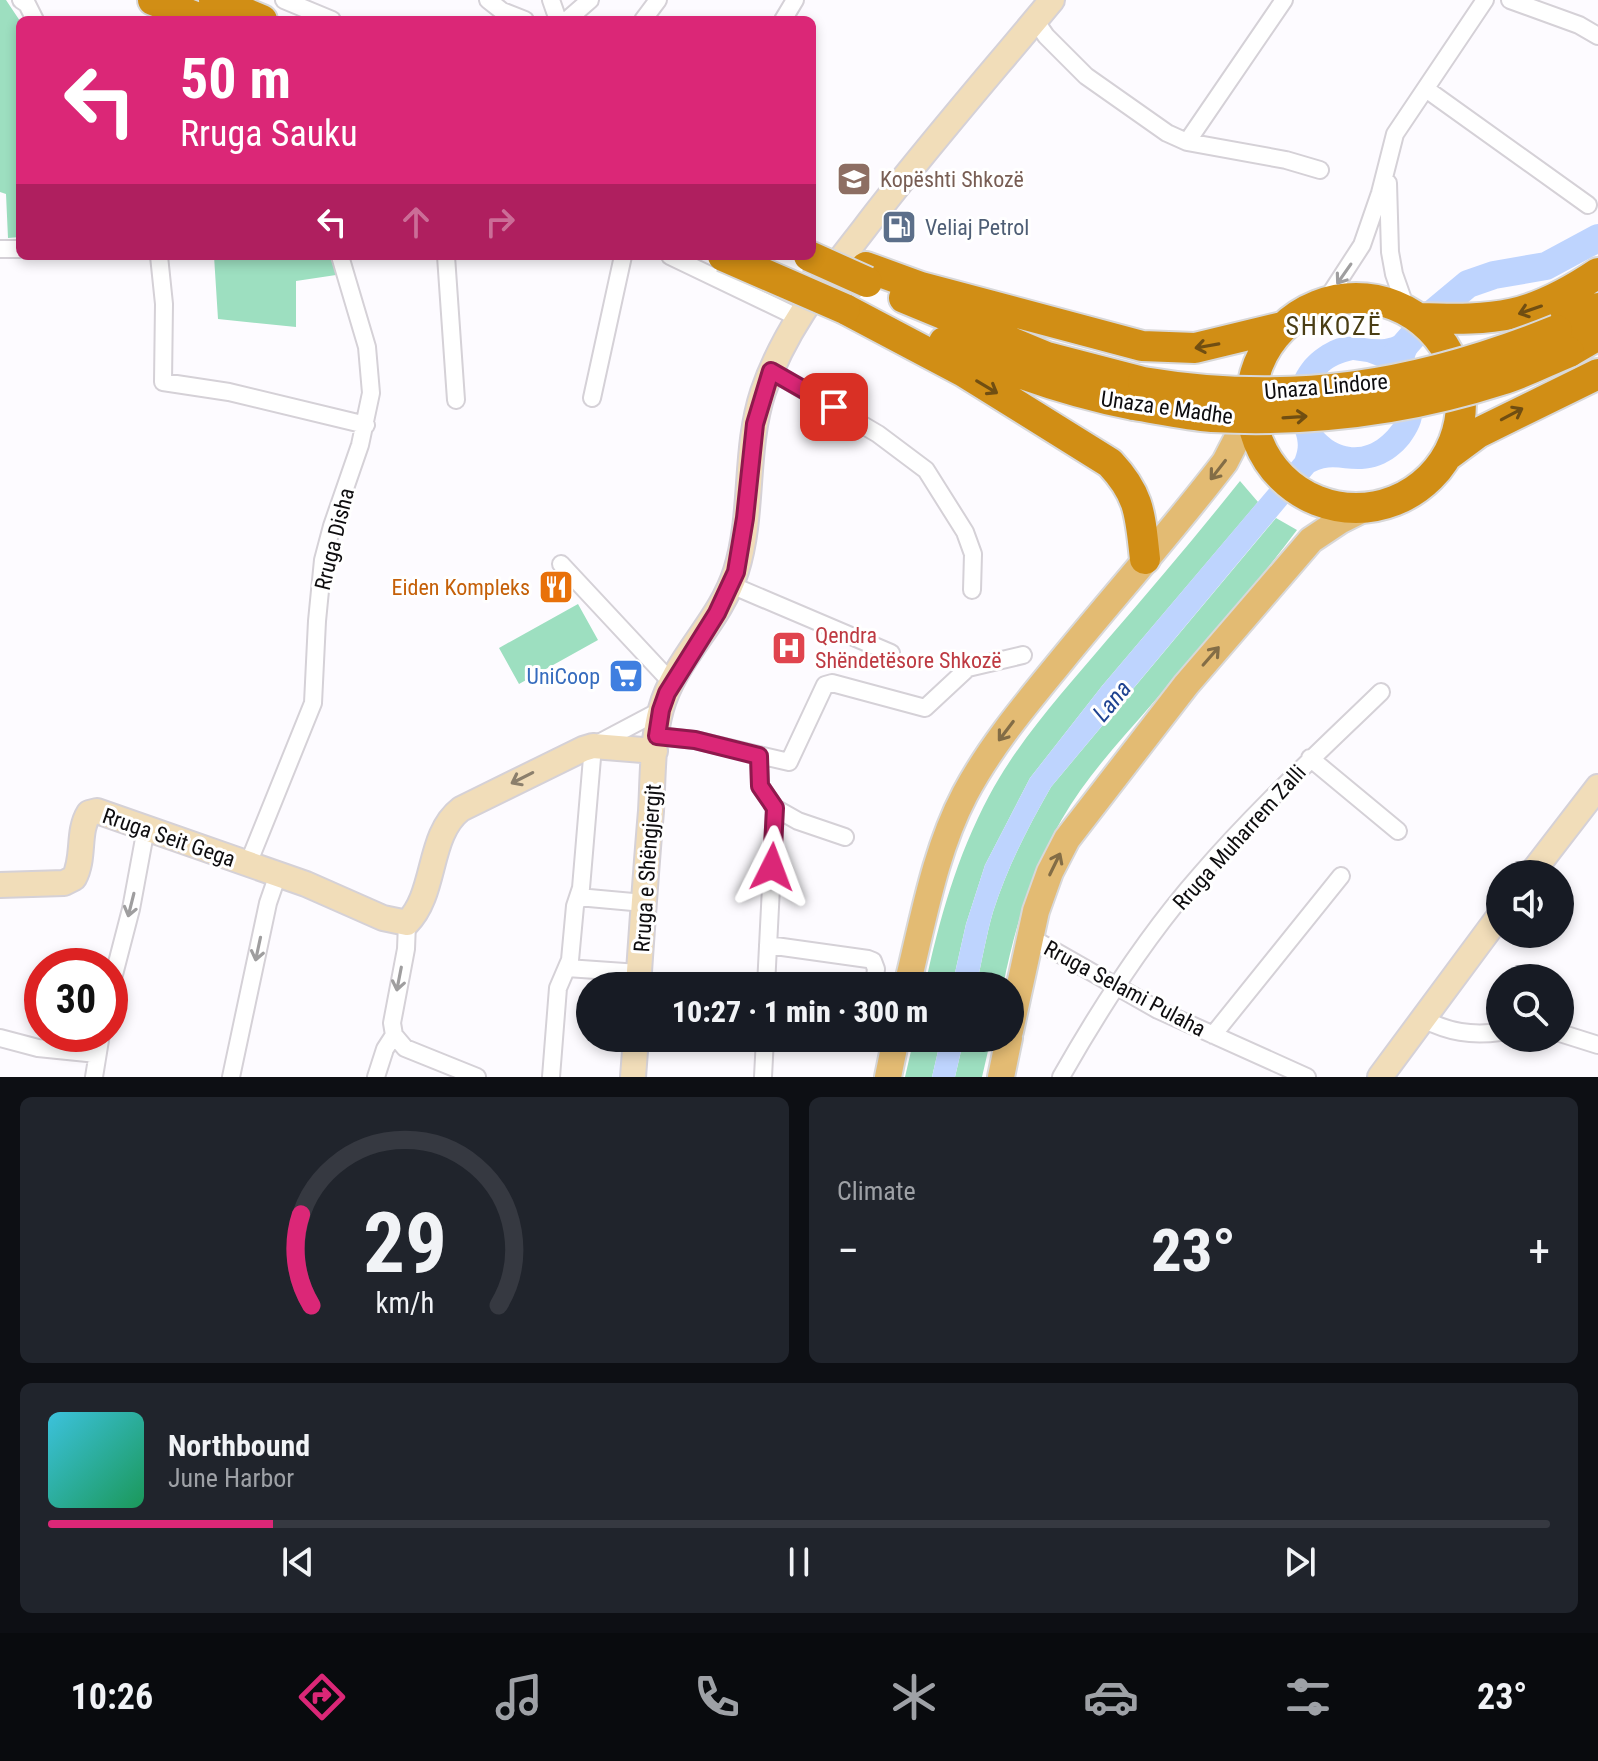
<!DOCTYPE html>
<meta charset="utf-8">
<style>
body{margin:0;font-family:"Roboto Condensed",sans-serif;background:#20242c;color:#f1f3f6;height:100vh;display:flex;flex-direction:column;font-size:30px;white-space:nowrap}
*{box-sizing:border-box;margin:0}
p{font-size:26px;color:#9ea1a6}
.icon{flex:none;width:44px;height:44px;fill:none;stroke:currentColor;stroke-width:2;stroke-linecap:round;stroke-linejoin:round}
.map{position:relative;height:1077px;overflow:hidden}
.details{display:flex;flex-direction:column;gap:20px;padding:20px;background:#0d0f14;flex:1}
.details>*{flex:none}
.banner{position:absolute;left:16px;top:16px;width:800px;height:244px;border-radius:12px;box-shadow:0 4px 12px #0003;background:#db2777;color:#fff;overflow:hidden}
.controls{position:absolute;left:1486px;top:860px;display:grid;gap:16px}
.controls a{display:grid;place-items:center;width:88px;height:88px;border-radius:50%;background:#171b24;box-shadow:0 4px 12px #0003;font-size:40px}
.speed{position:absolute;left:24px;top:948px;display:flex;gap:16px;font-size:40px;font-weight:700;text-align:center}
.speed>*{display:grid;place-content:center;width:104px;height:104px;border-radius:50%;background:#171b24;box-shadow:0 4px 12px #0003;line-height:1}
.speed .limit{border:12px solid #d22;background:#fff;color:#111}
.pin{position:absolute;display:grid;place-items:center;width:68px;height:68px;color:#fff;margin:-34px;border-radius:16px;box-shadow:0 4px 12px #0006}
.me{position:absolute;width:88px;margin:-44px;rotate:3deg;stroke-linejoin:round;filter:drop-shadow(0 0 6px #0008)}
.turn{display:flex;align-items:center;gap:28px;height:168px;padding:0 32px;font-size:36px}
.turn .icon{width:104px;height:104px;stroke-width:2.5}
.turn b{display:block;font-size:56px;line-height:68px}
.lanes{display:flex;align-items:center;height:76px;padding:0 32px;background:#0003;justify-content:center;gap:40px;direction:ltr}
.lanes .off{opacity:.35}
.big{font-size:60px;font-weight:800;line-height:1.1}
.details .card{flex:1;display:flex;flex-direction:column;justify-content:center;gap:12px;min-width:0;padding:0 28px;border-radius:12px;background:#20242c}
.details .dial{align-items:center;gap:0}
.dial svg{height:208px;overflow:visible;fill:none;stroke:#363941;stroke-width:7;stroke-linecap:round;text-anchor:middle}
.dial text{fill:#f1f3f6;stroke:none}
.song{display:flex;align-items:center;gap:24px}
.cover{width:96px;height:96px;border-radius:12px;background:linear-gradient(135deg,hsl(190 70% 55%),hsl(150 70% 35%))}
.played{height:8px;border-radius:4px;background:linear-gradient(90deg,#db2777 15%,#363941 15%)}
.keys{display:flex;justify-content:space-around;direction:ltr}
.heat{display:flex;justify-content:space-between;align-items:center;font-size:44px;direction:ltr}
.details .tiles{flex:1;display:grid;gap:20px;grid-template-columns:1fr 1fr}
.card:last-child{grid-column:span 2}
.trip{position:absolute;left:576px;top:972px;width:448px;height:80px;border-radius:40px;background:#171b24;box-shadow:0 4px 12px #0003;font-weight:800;line-height:80px;text-align:center}
.tabs{display:flex;height:128px;justify-content:space-around;align-items:center;background:#090b0e;color:#9ea1a6}
.tabs .icon{width:56px;height:56px}
.tabs .active{color:#db2777}
.tabs b{font-size:36px;color:#f1f3f6}
.map>svg:first-child{display:block}
.green{fill:#9ddfc0}
.water{fill:#bed4fe;fill-rule:evenodd}
.lines{fill:none;stroke-linecap:round;stroke-linejoin:round}
.river{stroke:#bed4fe;stroke-width:28}
.street-casing{stroke:#d5d1d7;stroke-width:20}
.secondary-casing{stroke:#d5d1d7;stroke-width:28}
.primary-casing{stroke:#d8d8d9;stroke-width:30}
.highway-casing{stroke:#d8d8d9;stroke-width:34}
.street{stroke:#fff;stroke-width:16}
.secondary{stroke:#f1ddb9;stroke-width:24}
.primary{stroke:#e3bb73;stroke-width:26}
.highway{stroke:#d18e15;stroke-width:30}
.highway-bridge-casing{stroke:#d8d8d9;stroke-width:34;stroke-linecap:butt}
.highway-bridge{stroke:#d18e15;stroke-width:30}
.oneway{stroke:#9f9e9f}
.oneway2{stroke:#704e12}
.oneway3{stroke:#836d46}
.oneway4{stroke:#8b7f6c}
.route-casing{stroke:#8e194d;stroke-width:20}
.route{stroke:#db2777;stroke-width:14}
.labels{text-anchor:middle;stroke-width:6;stroke-linejoin:round;paint-order:stroke}
.education-label{font-size:22px;fill:#785e54;stroke:#fff;text-anchor:start}
.service-label{font-size:22px;fill:#4e5e75;stroke:#fff;text-anchor:start}
.street-label{font-size:22px;fill:#0e0d0f;stroke:#fff}
.food-label{font-size:22px;fill:#c56008;stroke:#fff;text-anchor:end}
.health-label{font-size:22px;fill:#be3a42;stroke:#fff;text-anchor:start}
.shop-label{font-size:22px;fill:#366cbe;stroke:#fff;text-anchor:end}
.water-label{font-size:24px;font-style:italic;fill:#1f4391;stroke:#fff}
.quarter-label{font-size:26px;letter-spacing:2px;fill:#4a3e15;stroke:#fff}
</style>
<div class="map">
<svg width="1598" height="1077" viewBox="0 0 1598 1077">
<rect width="100%" height="100%" fill="#fdfbff"/>
<path class="green" d="M 0,0 L 6,0 L 20,21 L 20,237 L 8,238 L 6,194 L 0,192 Z
M 214,256 L 330,256 L 336,275 L 296,281 L 296,327 L 218,319 Z
M 1240,481 L 1258,502 L 1102,686 L 1030,778 L 985,865 L 966,924 L 952,986 L 925,986 C 939,920 957,856 989,796 C 1020,738 1065,690 1107,640 C 1152,588 1197,535 1240,481 Z
M 1276,518 L 1297,530 C 1252,590 1202,647 1152,704 C 1120,741 1086,777 1062,819 C 1031,872 1015,927 1003,986 L 976,986 C 982,962 986,936 993,912 C 1007,868 1028,827 1051,787 Z
M 578,604 L 598,640 L 519,684 L 499,648 Z
M 914,1038 L 941,1038 L 932,1077 L 905,1077 Z
M 964,1038 L 991,1038 L 982,1077 L 955,1077 Z"/>
<path class="water" d="M 1404,330 L 1421,344 C 1400,376 1432,399 1419,427 C 1409,450 1387,468 1362,469 C 1343,470 1331,463 1314,472 L 1051,787 C 1028,827 1007,868 993,912 C 986,936 982,962 976,986 L 952,986 L 966,924 L 985,865 L 1030,778 L 1102,686 L 1295,458 C 1301,442 1296,437 1292,422 C 1282,389 1298,358 1327,343 C 1357,326 1377,352 1404,330 ZM 1353,360 L 1367,362 L 1380,367 L 1398,415 C 1386,440 1359,458 1332,440 C 1326,435 1318,428 1317,421 C 1316,413 1318,404 1319,396 C 1320,373 1332,365 1353,360 Z
M 941,1038 L 964,1038 L 955,1077 L 932,1077 Z"/>
<g class="lines">
<path class="river" d="M 1391,361 L 1432,314 L 1468,284 L 1494,275 L 1546,266 L 1598,238"/>
<g class="street-casing">
<path id="street" d="M 21,0 L 27,4 L 35,20
M 284,0 L 332,20
M 488,0 L 502,11 L 525,20
M 551,0 L 558,20
M 1510,0 L 1579,25 L 1598,36
M 567,20 L 590,0
M 643,20 L 658,0
M 783,20 L 795,0
M 1035,20 L 1046,36 L 1086,76 L 1167,133 L 1187,142 L 1286,160 L 1320,170
M 1426,89 L 1588,205
M 1187,142 L 1284,0
M 1388,183 L 1390,252 L 1394,274 L 1407,311
M 0,249 L 20,249
M 159,256 L 164,304 L 163,382 L 229,392 L 366,425
M 446,256 L 456,400
M 670,256 L 797,317
M 1325,302 L 1362,245 L 1380,193 L 1395,134 L 1485,0
M 771,371 L 878,434 L 926,470 L 965,532 L 973,554 L 972,590
M 592,398 L 623,256
M 561,564 L 672,683
M 731,585 L 891,653
M 657,736 L 695,740 L 789,762 L 825,685 L 832,683 L 925,708 L 968,668 L 1023,655
M 759,756 L 760,786 L 775,808 L 766,986
M 1310,758 L 1398,831
M 775,808 L 798,821 L 845,837
M 248,864 L 313,703 L 317,621 L 323,560 L 332,526 L 360,445 L 371,393 L 367,347 L 340,256
M 578,897 L 644,903
M 407,923 L 406,949 L 392,1023 L 394,1035 L 405,1048 L 477,1077
M 1030,937 L 1158,1010 L 1307,1077
M 768,945 L 868,959 L 873,961 L 876,969 L 874,986
M 567,968 L 639,973
M 110,990 L 131,909 L 146,828
M 1423,1019 C 1449,1032 1471,1036 1500,1032
M 1560,1033 L 1598,1045
M 1213,1035 L 1341,876
M 0,1038 L 38,1048 L 97,1054
M 94,1077 L 101,1034
M 231,1077 L 268,903 L 278,874
M 376,1077 L 385,1049 L 394,1035
M 551,1077 L 558,988 L 570,960 L 575,906 L 581,888 L 593,746 L 661,710
M 763,1077 L 765,1038
M 1061,1077 C 1099,1010 1149,933 1200,875 C 1256,810 1319,752 1381,692"/>
</g>
<g class="secondary-casing">
<path id="secondary" d="M 1531,874 L 1598,787
M 0,885 L 64,883 L 74,878 C 85,858 77,832 89,813 L 97,811 L 306,884 L 383,918 L 407,923 C 437,893 427,835 461,809 L 583,749 L 593,746 L 655,751
M 638,986 C 642,928 646,869 651,811 C 653,778 652,741 661,709 C 675,658 720,622 736,571 C 754,514 744,450 763,392 C 785,328 823,282 864,229 C 924,150 989,76 1052,0
M 633,1077 L 636,1038
M 1380,1077 L 1500,915"/>
</g>
<g class="primary-casing">
<path id="primary" d="M 907,986 C 923,922 934,853 965,794 C 991,745 1027,703 1062,660 C 1116,594 1173,530 1225,462 L 1242,429 L 1250,400
M 1010,1031 L 1036,911 L 1050,872 L 1067,839 L 1186,685 L 1311,540 L 1341,520 L 1363,509
M 888,1077 L 896,1038
M 1001,1077 L 1009,1038"/>
</g>
<g class="highway-casing">
<path id="highway" d="M 153,0 L 203,20
M 214,0 L 262,20
M 866,267 L 921,287 L 1142,346 L 1195,348 L 1282,327
M1251 403a105 105 0 1 1 210 0a105 105 0 1 1-210 0Z
M 904,298 L 1047,357 L 1143,382
M 845,309 L 964,372 L 1110,463 C 1141,496 1140,516 1145,559
M 1418,318 C 1497,321 1531,318 1598,273
M 1557,330 L 1598,308
M 944,342 C 1005,370 1068,392 1134,405
M 1569,352 L 1598,335
M 1447,456 L 1478,433 L 1598,374"/>
</g>
<use href="#street" class="street"/>
<use href="#secondary" class="secondary"/>
<use href="#primary" class="primary"/>
<use href="#highway" class="highway"/>
<g class="highway-bridge-casing">
<path id="highway-bridge" d="M 723,256 L 845,309
M 809,256 L 867,282
M 1143,382 C 1292,407 1418,386 1557,330
M 1134,405 C 1159,409 1186,415 1212,417 C 1310,422 1408,410 1501,380 C 1524,373 1547,361 1569,352"/>
</g>
<use href="#highway-bridge" class="highway-bridge"/>
</g>
<defs><path id="oneway-shaft" d="M-6 0H5M1.5-3L5.5 0L1.5 3" fill="none" stroke-width="1.6" stroke-linecap="round" stroke-linejoin="round" transform="scale(2)"/></defs>
<g class="oneway">
<use href="#oneway-shaft" transform="translate(1344 274) rotate(125)"/>
<use href="#oneway-shaft" transform="translate(131 905) rotate(104)"/>
<use href="#oneway-shaft" transform="translate(258 949) rotate(102)"/>
<use href="#oneway-shaft" transform="translate(399 979) rotate(101)"/>
</g>
<g class="oneway2">
<use href="#oneway-shaft" transform="translate(1530 310) rotate(161)"/>
<use href="#oneway-shaft" transform="translate(1207 346) rotate(170)"/>
<use href="#oneway-shaft" transform="translate(987 387) rotate(31)"/>
<use href="#oneway-shaft" transform="translate(1512 414) rotate(-28)"/>
<use href="#oneway-shaft" transform="translate(1295 417) rotate(-4)"/>
</g>
<g class="oneway3">
<use href="#oneway-shaft" transform="translate(1218 470) rotate(128)"/>
<use href="#oneway-shaft" transform="translate(1211 656) rotate(-49)"/>
<use href="#oneway-shaft" transform="translate(1006 731) rotate(127)"/>
<use href="#oneway-shaft" transform="translate(1055 864) rotate(-64)"/>
</g>
<use class="oneway4" href="#oneway-shaft" transform="translate(522 778) rotate(153)"/>
<g class="lines">
<g class="route-casing">
<path id="route" d="M 772,867 L 775,808 L 760,786 L 759,756 L 695,740 L 657,736 L 661,710 L 667,693 L 717,613 L 736,572 L 745,518 L 755,424 L 771,371 L 834,407"/>
</g>
<use href="#route" class="route"/>
</g>
<defs>
<g id="school-square" transform="scale(1.8)"><rect x="-9" y="-9" width="18" height="18" rx="4" fill="#8d6e63" stroke="#fff"/><path d="M0-5L7-2L0 1L-7-2ZM-4 1L0 2.5L4 1V4Q0 6-4 4Z" fill="#fff"/></g>
<g id="fuel-square" transform="scale(1.8)"><rect x="-9" y="-9" width="18" height="18" rx="4" fill="#5c6f8a" stroke="#fff"/><path d="M-5.5-6h7V0h2V4h1.3V-2.5L3-4.5l.8-.8L6-3V5H2.5V1h-1V6h-7ZM-4.2-4.7v3.2H.2V-4.7Z" fill="#fff"/></g>
<g id="restaurant-square" transform="scale(1.8)"><rect x="-9" y="-9" width="18" height="18" rx="4" fill="#e8710a" stroke="#fff"/><path d="M-5-6h1v4h1v-4h1v4h1v-4h1v5L-1.5 .5V6h-2V.5L-5-1ZM5-6V6H3V1.5H1.5Q1.5-4 5-6Z" fill="#fff"/></g>
<g id="hospital-square" transform="scale(1.8)"><rect x="-9" y="-9" width="18" height="18" rx="4" fill="#e0444e" stroke="#fff"/><path d="M-5-5h3v3.5h4V-5h3V5h-3V1.5h-4V5h-3Z" fill="#fff"/></g>
<g id="supermarket-square" transform="scale(1.8)"><rect x="-9" y="-9" width="18" height="18" rx="4" fill="#3f7fe0" stroke="#fff"/><path d="M-6-5.5h2.5l.6 2H6L4.5 2H-2.5L-4.4-4H-6ZM-1.5 3.2a1.3 1.3 0 1 0 .1 0ZM3 3.2a1.3 1.3 0 1 0 .1 0Z" fill="#fff"/></g>
</defs>
<g fill-rule="evenodd">
<use href="#school-square" x="854" y="179"/>
<use href="#fuel-square" x="899" y="227"/>
<use href="#restaurant-square" x="556" y="587"/>
<use href="#hospital-square" x="789" y="648"/>
<use href="#supermarket-square" x="626" y="676"/>
</g>
<g class="labels">
<g class="education-label">
<text x="880" y="187">Kopështi Shkozë</text>
</g>
<g class="service-label">
<text x="925" y="235">Veliaj Petrol</text>
</g>
<g class="street-label">
<text transform="translate(1326 386) rotate(-5)" y="8">Unaza Lindore</text>
<text transform="translate(1167 407) rotate(8)" y="8">Unaza e Madhe</text>
<text transform="translate(334 539) rotate(-76)" y="8">Rruga Disha</text>
<text transform="translate(169 837) rotate(19)" y="8">Rruga Seit Gega</text>
<text transform="translate(1239 837) rotate(-48)" y="8">Rruga Muharrem Zalli</text>
<text transform="translate(647 868) rotate(-86)" y="8">Rruga e Shëngjergjt</text>
<text transform="translate(1125 988) rotate(28)" y="8">Rruga Selami Pulaha</text>
</g>
<g class="food-label">
<text x="530" y="595">Eiden Kompleks</text>
</g>
<g class="health-label">
<text x="815" y="643">Qendra<tspan x="815" dy="25">Shëndetësore Shkozë</tspan></text>
</g>
<g class="shop-label">
<text x="600" y="684">UniCoop</text>
</g>
<g class="water-label">
<text transform="translate(1112 701) rotate(-50)" y="8">Lana</text>
</g>
<g class="quarter-label">
<text x="1334" y="335">SHKOZË</text>
</g>
</g>
</svg>
<div class="controls">
<a><svg class="icon" aria-label="sound" viewBox="0 0 24 24"><path d="M4 9h4l5-4v14l-5-4H4zM17 9q2 3 0 6"/></svg></a>
<a><svg class="icon" aria-label="search" viewBox="0 0 24 24"><circle cx="10" cy="10" r="6"/><path d="M15 15l6 6"/></svg></a>
</div>
<div class="speed"><div class="limit">30</div></div>
<div class="pin" style="left:834px;top:407px;background:#d93025"><svg class="icon" aria-label="arrive" viewBox="0 0 24 24"><path d="M6 21V4h12l-3 4 3 4H6"/></svg></div>
<svg class="me" style="left:772px;top:867px" viewBox="-20 -20 40 40"><path d="M0-17L14 15 0 8-14 15z" fill="#db2777" stroke="#fff" stroke-width="4"/></svg>
<div class="trip">10:27 · 1 min · 300 m</div>
<div class="banner">
<div class="turn"><svg class="icon" aria-label="left" viewBox="0 0 24 24"><path d="M17 20v-9H6M10 6l-5 5 5 5"/></svg><div><b>50 m</b>Rruga Sauku</div></div>
<div class="lanes"><svg class="icon" aria-label="left" viewBox="0 0 24 24"><path d="M17 20v-9H6M10 6l-5 5 5 5"/></svg><svg class="icon off" aria-label="ahead" viewBox="0 0 24 24"><path d="M12 20V5M6 11l6-6 6 6"/></svg><svg class="icon off" aria-label="right" viewBox="0 0 24 24"><path d="M7 20v-9h11M14 6l5 5-5 5"/></svg></div>
</div>
</div>
<section class="details">
<div class="tiles">
<div class="card dial"><svg viewBox="0 0 100 80">
<path d="M14 69A42 42 0 1 1 86 69"/>
<path d="M14 69A42 42 0 0 1 10 34" stroke="#db2777"/>
<text x="50" y="56" font-size="32" font-weight="700">29</text>
<text x="50" y="72" font-size="11">km/h</text>
</svg></div>
<div class="card"><p>Climate</p>
<div class="heat"><a>−</a><b class="big">23°</b><a>+</a></div>
</div>
<div class="card">
<div class="song"><i class="cover"></i><div><b>Northbound</b><p>June Harbor</p></div></div>
<div class="played"></div>
<div class="keys"><svg class="icon" aria-label="previous" viewBox="0 0 24 24"><path d="M18 5L8 12l10 7zM5 5v14"/></svg><svg class="icon" aria-label="pause" viewBox="0 0 24 24"><path d="M8 5v14M16 5v14"/></svg><svg class="icon" aria-label="next" viewBox="0 0 24 24"><path d="M6 5l10 7-10 7zM19 5v14"/></svg></div>
</div>
</div>
</section>
<nav class="tabs">
<b>10:26</b>
<svg class="icon active" aria-label="directions" viewBox="0 0 24 24"><path d="M12 3l9 9-9 9-9-9zM9 14v-3h6M13 9l2 2-2 2"/></svg>
<svg class="icon" aria-label="music" viewBox="0 0 24 24"><path d="M9 18V5l10-2v13"/><circle cx="6" cy="18" r="3"/><circle cx="16" cy="16" r="3"/></svg>
<svg class="icon" aria-label="phone" viewBox="0 0 24 24"><path d="M5 4h4l2 5-3 2q2 4 5 5l2-3 5 2v4C11 20 4 13 5 4z"/></svg>
<svg class="icon" aria-label="climate" viewBox="0 0 24 24"><path d="M12 3v18M4 7l16 10M4 17L20 7"/></svg>
<svg class="icon" aria-label="car" viewBox="0 0 24 24"><path d="M5 17H2v-5l4-1 3-4h7l3 4 3 1v5h-3M9 17h6M6 11h13"/><circle cx="7" cy="17" r="2"/><circle cx="17" cy="17" r="2"/></svg>
<svg class="icon" aria-label="filters" viewBox="0 0 24 24"><path d="M4 7h16M4 17h16"/><circle cx="9" cy="7" r="2"/><circle cx="15" cy="17" r="2"/></svg>
<b>23°</b>
</nav>
